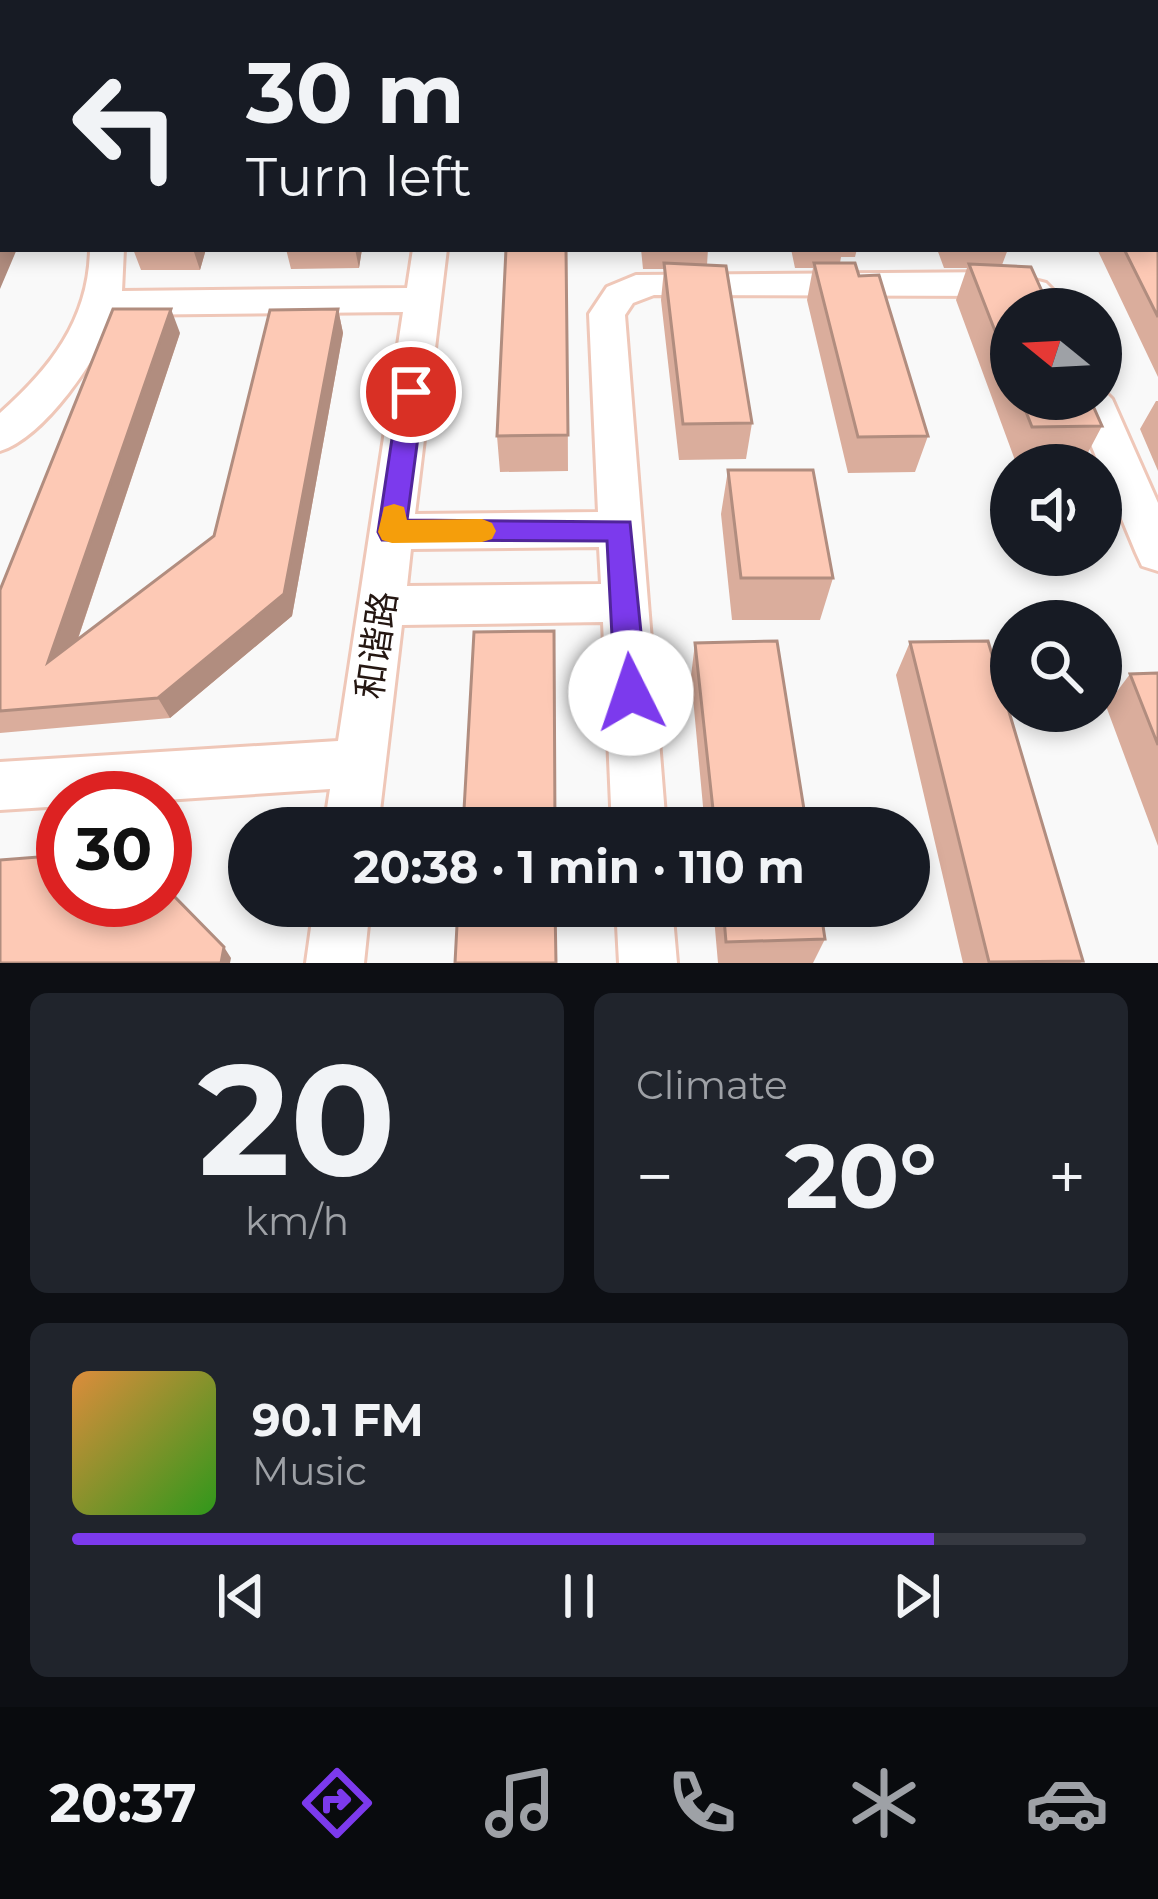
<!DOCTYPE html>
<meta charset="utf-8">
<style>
body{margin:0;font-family:Montserrat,"Noto Sans SC",sans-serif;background:#20242c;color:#f1f3f6;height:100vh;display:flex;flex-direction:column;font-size:45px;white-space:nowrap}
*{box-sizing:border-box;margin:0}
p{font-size:39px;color:#9ea1a6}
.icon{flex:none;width:66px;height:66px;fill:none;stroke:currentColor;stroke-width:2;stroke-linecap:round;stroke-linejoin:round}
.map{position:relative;height:963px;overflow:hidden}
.side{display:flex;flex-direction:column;gap:30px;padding:30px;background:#0d0f14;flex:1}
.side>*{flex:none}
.guide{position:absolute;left:0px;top:0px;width:1158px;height:252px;box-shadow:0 6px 18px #0003;background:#171b24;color:#f1f3f6;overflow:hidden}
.needle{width:78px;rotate:288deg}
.controls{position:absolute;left:990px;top:288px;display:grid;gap:24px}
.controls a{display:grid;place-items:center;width:132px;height:132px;border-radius:50%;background:#171b24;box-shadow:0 6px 18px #0003;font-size:60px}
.speed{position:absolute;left:36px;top:771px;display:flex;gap:24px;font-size:60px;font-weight:700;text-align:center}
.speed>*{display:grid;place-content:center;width:156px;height:156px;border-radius:50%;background:#171b24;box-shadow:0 6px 18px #0003;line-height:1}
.speed .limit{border:18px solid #d22;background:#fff;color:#111}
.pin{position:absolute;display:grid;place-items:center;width:102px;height:102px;color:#fff;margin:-51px;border:6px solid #fff;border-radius:50%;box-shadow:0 3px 12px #0007}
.me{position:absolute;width:132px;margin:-66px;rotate:356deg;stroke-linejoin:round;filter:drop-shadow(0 0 9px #0008)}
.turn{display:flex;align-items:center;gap:42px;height:252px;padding:0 48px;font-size:54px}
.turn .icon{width:156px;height:156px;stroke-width:2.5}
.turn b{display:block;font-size:84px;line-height:102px}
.big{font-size:90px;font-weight:700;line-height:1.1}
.side .widget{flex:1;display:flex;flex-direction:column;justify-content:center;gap:18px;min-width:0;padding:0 42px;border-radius:18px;background:#20242c}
.side .dial{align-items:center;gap:0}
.dial b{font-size:156px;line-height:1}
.song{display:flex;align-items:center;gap:36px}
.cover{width:144px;height:144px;border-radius:18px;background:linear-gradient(135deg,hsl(30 70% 55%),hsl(110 70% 35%))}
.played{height:12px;border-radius:6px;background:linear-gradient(90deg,#7c3aed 85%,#363941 85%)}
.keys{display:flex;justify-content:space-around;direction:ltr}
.heat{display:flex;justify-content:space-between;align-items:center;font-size:66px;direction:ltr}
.side .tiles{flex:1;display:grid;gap:30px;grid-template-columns:1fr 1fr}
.widget:last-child{grid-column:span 2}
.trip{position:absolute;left:228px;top:807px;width:702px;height:120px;border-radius:60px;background:#171b24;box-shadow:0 6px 18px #0003;font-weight:700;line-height:120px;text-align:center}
.menu{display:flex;height:192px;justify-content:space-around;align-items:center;background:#090b0e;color:#9ea1a6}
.menu .icon{width:84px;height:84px}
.menu .current{color:#7c3aed}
.menu b{font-size:54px;color:#f1f3f6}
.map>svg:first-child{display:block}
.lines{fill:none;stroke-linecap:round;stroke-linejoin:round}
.minor-casing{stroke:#efc7b8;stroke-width:6}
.major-casing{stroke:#efc7b8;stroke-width:6}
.minor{fill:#fff;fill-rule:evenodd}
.major{fill:#fff;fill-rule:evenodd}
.wall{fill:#daad9c}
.shaded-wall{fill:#b18d7f}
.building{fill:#fdc9b5;stroke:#b18d7f;stroke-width:3}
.route{fill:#7c3aed;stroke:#51269a;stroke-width:3}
.slow{fill:#f59e0b}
.labels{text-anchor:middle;stroke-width:9;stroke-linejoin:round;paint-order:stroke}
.street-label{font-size:36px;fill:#251712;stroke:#fff}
</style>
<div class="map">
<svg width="1158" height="963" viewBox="0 0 1158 963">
<rect width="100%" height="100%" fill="#f9f9f9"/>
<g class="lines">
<g class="minor-casing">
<path id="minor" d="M 442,0 L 468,0 L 468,3 L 442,3 Z
M 1030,0 L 1056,0 L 1058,3 L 1032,3 Z
M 1155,34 L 1158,34 L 1158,50 L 1155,50 Z
M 1155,66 L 1158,67 L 1158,88 L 1155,87 Z
M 1155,179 L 1158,180 L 1158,204 L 1155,203 Z
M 90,249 L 124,249 L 122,291 L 407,288 L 413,249 L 447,249 L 415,514 L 598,512 L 589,314 L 607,287 L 636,275 L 1003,272 L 1046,283 L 1072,309 L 1031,309 L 1021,300 L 1003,296 L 654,295 L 633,303 L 625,315 L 666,828 L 612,828 L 603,622 L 402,625 L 378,828 L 324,828 L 330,789 L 165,800 L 63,798 L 63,806 L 0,810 L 0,762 L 338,741 L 403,312 L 115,315 C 98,358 45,437 0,451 L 0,413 C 51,368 89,319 90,249 ZM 599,547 L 601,584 L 407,586 L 411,549 Z
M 1101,388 L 1112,399 L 1158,503 L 1158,571 L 1142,566 L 1136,553 L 1072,399 L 1101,399 Z
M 314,906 L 370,906 L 364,963 L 306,963 Z
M 616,906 L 672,906 L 677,963 L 619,963 Z"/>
</g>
<g class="major-casing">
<path id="major" d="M 1141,0 L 1158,0 L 1158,14 L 1155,3 L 1139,3 Z"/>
</g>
<use href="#minor" class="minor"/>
<use href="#major" class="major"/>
</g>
<path class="wall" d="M 1158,211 L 1158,377 L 1097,249 L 1155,249 Z
M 133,249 L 206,249 L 200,270 L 141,270 Z
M 286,249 L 362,249 L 359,268 L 291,269 Z
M 567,249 L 568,471 L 500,472 L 497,436 Z
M 641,249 L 708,249 L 707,265 L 752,423 L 746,459 L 679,460 L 661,300 L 664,269 L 643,269 Z
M 791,249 L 857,249 L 855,257 L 841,257 L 840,263 L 859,276 L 928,436 L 915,472 L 848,473 L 807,300 L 813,268 L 795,268 Z
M 937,249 L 1008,249 L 1002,265 L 1011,309 L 1011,399 L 1090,399 L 1102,426 L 1083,462 L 1016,463 L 956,300 L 967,268 L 944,268 Z
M 338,309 L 343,333 L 292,616 L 170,718 L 0,733 L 0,590 L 180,333 L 78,639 L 214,536 Z
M 1156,401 L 1158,401 L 1158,471 L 1140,429 Z
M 728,470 L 833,578 L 820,620 L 732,620 L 721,514 Z
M 910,642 L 1083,961 L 1080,963 L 963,963 L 896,675 Z
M 695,643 L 807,828 L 705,828 L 691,676 Z
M 1158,673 L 1158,846 L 1106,706 L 1130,674 Z
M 713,906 L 820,906 L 825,939 L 813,963 L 718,963 Z"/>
<path class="shaded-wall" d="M 3,47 L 3,110 L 0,115 L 0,52 Z
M 3,203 L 3,249 L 17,249 L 0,289 L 0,209 Z
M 193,249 L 206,249 L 200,270 Z
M 355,249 L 362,249 L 359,268 Z
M 171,309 L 180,333 L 63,683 L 48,662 Z
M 338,309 L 343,333 L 292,616 L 170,718 L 158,698 Z
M 224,947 L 231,958 L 230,963 L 221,963 Z"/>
<path class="building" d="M 0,7 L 3,7 L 3,47 L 0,52 Z
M 0,139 L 3,139 L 3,203 L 0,209 Z
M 1155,206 L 1158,211 L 1158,317 L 1124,249 L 1155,249 Z
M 506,249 L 566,249 L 568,435 L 497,436 Z
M 664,263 L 726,266 L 752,423 L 683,424 Z
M 814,263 L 855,263 L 859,276 L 879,275 L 928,436 L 858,437 Z
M 969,264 L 1031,267 L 1050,309 L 1011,309 L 1011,372 Z
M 113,309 L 171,309 L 48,662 L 214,536 L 270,310 L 338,309 L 284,594 L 158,698 L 0,711 L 0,590 Z
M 1021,399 L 1090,399 L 1102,426 L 1032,427 Z
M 728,470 L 813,470 L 833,578 L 741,578 Z
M 554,631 L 555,828 L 463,828 L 474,632 Z
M 777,641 L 807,828 L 715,828 L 695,643 Z
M 988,641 L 1083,961 L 989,962 L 910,642 Z
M 1158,673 L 1158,745 L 1130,674 Z
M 63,855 L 63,900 L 165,900 L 165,887 L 224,947 L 221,963 L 0,963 L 0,860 Z
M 458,906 L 555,906 L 556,963 L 455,963 Z
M 723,906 L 820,906 L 825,939 L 726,942 Z"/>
<path class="route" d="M 411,383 L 424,392 L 407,520 L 630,522 L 647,693 L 642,703 L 631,707 L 620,703 L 615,693 L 607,541 L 382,540 L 378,532 L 399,392 Z"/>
<path class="slow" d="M 394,504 L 404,507 L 407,520 L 482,519 L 492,523 L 496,531 L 492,539 L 482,542 L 392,543 L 382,540 L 378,532 L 384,507 Z"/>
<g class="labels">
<g class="street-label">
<text transform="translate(376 645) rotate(-82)" y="13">和谐路</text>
</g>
</g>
</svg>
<div class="controls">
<a><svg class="needle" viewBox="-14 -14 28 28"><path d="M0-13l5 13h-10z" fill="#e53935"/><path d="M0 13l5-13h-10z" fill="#9ea1a6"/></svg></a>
<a><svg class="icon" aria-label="sound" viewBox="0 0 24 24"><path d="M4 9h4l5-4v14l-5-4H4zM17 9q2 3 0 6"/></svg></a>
<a><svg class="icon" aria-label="search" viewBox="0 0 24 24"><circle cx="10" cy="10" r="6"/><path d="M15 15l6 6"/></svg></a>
</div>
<div class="speed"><div class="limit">30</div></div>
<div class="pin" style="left:411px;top:392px;background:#d93025"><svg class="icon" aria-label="arrive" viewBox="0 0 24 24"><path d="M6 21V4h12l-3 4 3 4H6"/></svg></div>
<svg class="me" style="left:631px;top:693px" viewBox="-20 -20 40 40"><circle r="19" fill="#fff"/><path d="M0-13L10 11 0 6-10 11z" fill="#7c3aed"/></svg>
<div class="trip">20:38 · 1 min · 110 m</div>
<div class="guide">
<div class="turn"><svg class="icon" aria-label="left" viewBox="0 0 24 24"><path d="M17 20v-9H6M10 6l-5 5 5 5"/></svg><div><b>30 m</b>Turn left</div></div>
</div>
</div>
<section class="side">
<div class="tiles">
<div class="widget dial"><b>20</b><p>km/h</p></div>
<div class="widget"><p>Climate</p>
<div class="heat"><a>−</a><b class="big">20°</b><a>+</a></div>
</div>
<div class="widget">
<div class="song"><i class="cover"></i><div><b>90.1 FM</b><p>Music</p></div></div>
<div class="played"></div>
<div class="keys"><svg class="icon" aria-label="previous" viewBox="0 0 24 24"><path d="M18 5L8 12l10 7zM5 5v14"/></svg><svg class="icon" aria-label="pause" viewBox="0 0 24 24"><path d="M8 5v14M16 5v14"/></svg><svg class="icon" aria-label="next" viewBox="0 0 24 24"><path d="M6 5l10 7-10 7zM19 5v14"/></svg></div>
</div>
</div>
</section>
<nav class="menu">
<b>20:37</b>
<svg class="icon current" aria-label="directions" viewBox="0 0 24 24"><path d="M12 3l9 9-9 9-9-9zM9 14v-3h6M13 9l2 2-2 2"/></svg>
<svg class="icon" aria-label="music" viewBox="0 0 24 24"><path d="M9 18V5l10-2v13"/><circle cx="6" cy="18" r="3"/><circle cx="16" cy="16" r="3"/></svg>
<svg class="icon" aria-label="phone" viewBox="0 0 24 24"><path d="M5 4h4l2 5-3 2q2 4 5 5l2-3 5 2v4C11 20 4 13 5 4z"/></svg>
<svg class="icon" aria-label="climate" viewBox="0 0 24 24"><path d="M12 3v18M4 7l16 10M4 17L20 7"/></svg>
<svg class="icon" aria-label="car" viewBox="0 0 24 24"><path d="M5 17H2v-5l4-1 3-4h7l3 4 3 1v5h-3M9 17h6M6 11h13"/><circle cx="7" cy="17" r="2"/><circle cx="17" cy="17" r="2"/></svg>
</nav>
